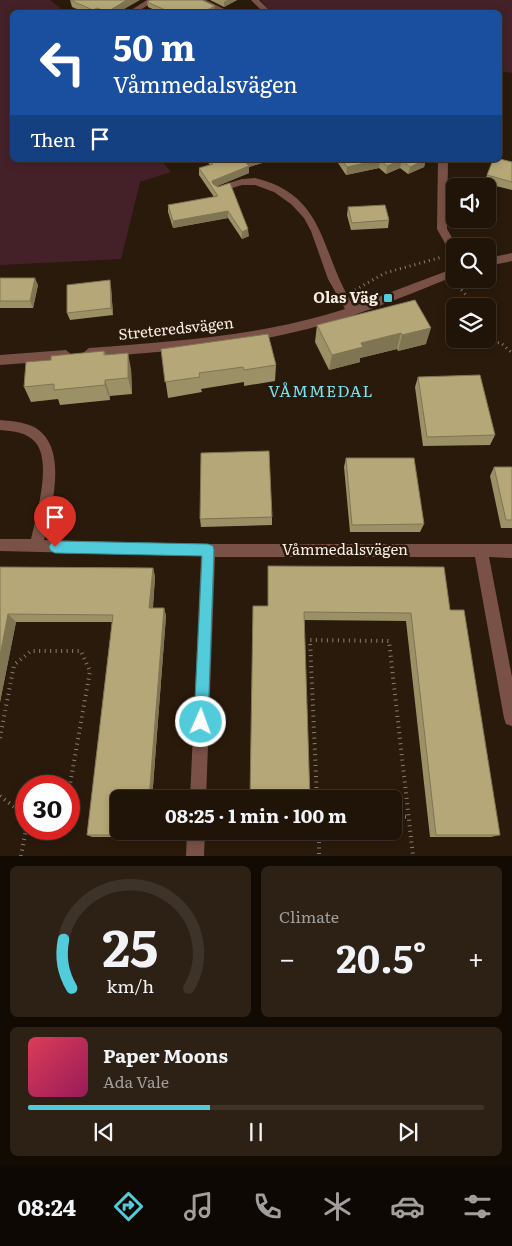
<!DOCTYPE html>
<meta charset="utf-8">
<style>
body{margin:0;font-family:Literata,serif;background:#2d2116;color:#f1f3f6;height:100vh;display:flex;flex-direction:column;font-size:19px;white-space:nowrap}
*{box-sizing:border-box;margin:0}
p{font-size:16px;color:#a29e9c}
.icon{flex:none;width:28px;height:28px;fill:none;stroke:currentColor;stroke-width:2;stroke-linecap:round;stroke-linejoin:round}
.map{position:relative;height:856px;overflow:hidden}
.details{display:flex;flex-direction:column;gap:10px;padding:10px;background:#120b04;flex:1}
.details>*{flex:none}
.banner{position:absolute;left:10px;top:10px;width:492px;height:152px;border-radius:8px;box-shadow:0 2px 8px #0003,0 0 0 1px #3d3329;background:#1a4fa0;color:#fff;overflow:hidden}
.buttons{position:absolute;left:446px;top:178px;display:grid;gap:10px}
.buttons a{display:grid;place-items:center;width:50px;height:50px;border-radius:8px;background:#201408;box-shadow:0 2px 8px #0003,0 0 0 1px #3d3329;font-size:25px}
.speed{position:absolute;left:15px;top:775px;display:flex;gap:10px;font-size:25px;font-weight:700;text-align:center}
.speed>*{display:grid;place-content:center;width:65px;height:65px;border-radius:50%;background:#201408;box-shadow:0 2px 8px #0003,0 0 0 1px #3d3329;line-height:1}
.speed .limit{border:8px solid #d22;background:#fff;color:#111}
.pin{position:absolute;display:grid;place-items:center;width:42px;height:42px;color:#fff;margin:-51px -21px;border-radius:50% 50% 50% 0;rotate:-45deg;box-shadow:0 0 5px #0007}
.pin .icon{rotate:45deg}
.me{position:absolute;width:55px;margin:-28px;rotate:2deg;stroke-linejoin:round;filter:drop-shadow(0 0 4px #0008)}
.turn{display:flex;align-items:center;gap:18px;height:105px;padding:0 20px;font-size:22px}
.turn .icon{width:65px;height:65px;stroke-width:2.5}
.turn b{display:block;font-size:35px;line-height:42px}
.then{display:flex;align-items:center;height:48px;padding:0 20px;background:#0003;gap:10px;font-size:19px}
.big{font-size:38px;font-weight:700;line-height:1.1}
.details .widget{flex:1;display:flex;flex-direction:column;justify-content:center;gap:8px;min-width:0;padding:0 18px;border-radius:8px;background:#2d2116}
.details .dial{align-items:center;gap:0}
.dial svg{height:130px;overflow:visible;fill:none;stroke:#3d3329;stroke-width:7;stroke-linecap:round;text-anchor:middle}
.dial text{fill:#f1f3f6;stroke:none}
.song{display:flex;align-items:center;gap:15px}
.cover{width:60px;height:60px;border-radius:8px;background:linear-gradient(135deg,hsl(350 70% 55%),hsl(330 70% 35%))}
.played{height:5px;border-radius:2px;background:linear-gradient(90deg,#52cbda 40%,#3d3329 40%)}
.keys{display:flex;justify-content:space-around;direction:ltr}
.heat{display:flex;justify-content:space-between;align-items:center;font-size:28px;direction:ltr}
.details .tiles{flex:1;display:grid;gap:10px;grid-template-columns:1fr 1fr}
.widget:last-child{grid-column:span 2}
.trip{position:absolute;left:110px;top:790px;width:292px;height:50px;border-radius:8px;background:#201408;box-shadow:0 2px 8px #0003,0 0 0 1px #3d3329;font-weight:700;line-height:50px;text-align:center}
.tabs{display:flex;height:80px;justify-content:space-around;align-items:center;background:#0d0803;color:#a29e9c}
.tabs .icon{width:35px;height:35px}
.tabs .on{color:#52cbda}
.tabs b{font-size:22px;color:#f1f3f6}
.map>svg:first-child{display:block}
.green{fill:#442128}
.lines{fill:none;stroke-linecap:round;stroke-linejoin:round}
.path-far1{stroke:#8a7d71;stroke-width:3;stroke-dasharray:1 4;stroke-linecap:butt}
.path{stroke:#8a7d71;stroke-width:4;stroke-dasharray:1 4.5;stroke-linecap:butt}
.minor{fill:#795146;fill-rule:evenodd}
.wall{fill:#9c9066}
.shaded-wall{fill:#7f7553}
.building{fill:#b5a777;stroke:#7f7553}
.route{fill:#52cbda;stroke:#35848e}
.poi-dot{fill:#52cbda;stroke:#2a1a0b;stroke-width:2}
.labels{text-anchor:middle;stroke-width:5;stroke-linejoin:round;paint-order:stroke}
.poi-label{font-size:15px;font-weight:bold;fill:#f8ede4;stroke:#2a1a0b;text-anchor:end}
.street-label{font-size:15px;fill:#f8ede4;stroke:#2a1a0b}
.neighbourhood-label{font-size:16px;letter-spacing:1px;fill:#78e2ef;stroke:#2a1a0b}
</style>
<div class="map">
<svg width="512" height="856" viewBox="0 0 512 856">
<rect width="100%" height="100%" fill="#2a1a0b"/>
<path class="green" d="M 0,0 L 50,0 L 65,12 L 12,12 L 12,160 L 161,160 L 171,172 L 140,182 L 121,259 L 0,265 Z
M 261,0 L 512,0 L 512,73 L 500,71 L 500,12 L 271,12 Z"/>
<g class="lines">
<path class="path-far1" d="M 458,286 L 467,296 L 463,306
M 355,290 L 385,273 L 442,257
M 455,316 L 449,325 L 455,335
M 463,339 L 501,343 L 512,353"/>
<path class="path" d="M 0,738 L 14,665 L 31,651 L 81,651 L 90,671 L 69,790
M 0,796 L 26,816
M 317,799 L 310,640 L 389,641 L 413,856
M 394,816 L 409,817
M 319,831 L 319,856
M 21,856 L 26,829"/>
<path class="minor" d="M 147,0 L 156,0 L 137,12 L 128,12 Z
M 196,0 L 206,0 L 230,12 L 221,12 Z
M 251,0 L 259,0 L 271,12 L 263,12 Z
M 438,160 L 448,160 L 447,229 L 457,246 L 455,246 L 455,255 L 451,254 L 437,229 Z
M 255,178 C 328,195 320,256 354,306 L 455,268 L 455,276 C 400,298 344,322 286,334 C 221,349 155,352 89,358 L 85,356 L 83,353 L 89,348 C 176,341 262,336 345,309 L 328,279 L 311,231 L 304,218 L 291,204 L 274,192 L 255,185 L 242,185 L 219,192 L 214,189 L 216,187 L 242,179 Z
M 512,253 L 512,261 L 488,266 L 488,258 Z
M 66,350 L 72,355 L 66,360 L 0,365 L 0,355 Z
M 0,420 C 11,421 24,422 34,427 C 70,447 51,509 44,540 L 208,544 L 512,544 L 512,558 L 489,557 L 512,677 L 512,726 L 506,724 L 504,718 L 475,557 L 215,557 L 206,799 L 190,799 L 201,556 L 0,551 L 0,539 L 31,539 C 36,517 52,463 36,443 C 27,432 13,431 0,430 Z
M 187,831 L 205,831 L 204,856 L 186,856 Z"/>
</g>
<path class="wall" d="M 70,0 L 119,12 L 84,12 L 72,7 Z
M 210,0 L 237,0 L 224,7 Z
M 147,2 L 215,6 L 215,11 L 213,12 L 159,12 L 148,7 Z
M 206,160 L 262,160 L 262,163 L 249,167 L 249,173 L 217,186 L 249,236 L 242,239 L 228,218 L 173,228 L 168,212 L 168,205 L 214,197 L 199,175 L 199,168 L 210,165 Z
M 336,160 L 426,160 L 424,167 L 408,174 L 400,168 L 386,174 L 379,168 L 346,175 Z
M 512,162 L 512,190 L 484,183 L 487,175 Z
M 348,207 L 389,220 L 388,228 L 351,230 L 347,215 Z
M 0,278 L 38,285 L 33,308 L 0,308 Z
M 111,287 L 113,315 L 70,320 L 67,313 Z
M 415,300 L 426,344 L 398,351 L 397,349 L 360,358 L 360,362 L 329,370 L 315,342 L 317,325 Z
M 161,349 L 276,365 L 275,381 L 244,386 L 244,382 L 201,389 L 202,392 L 168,398 Z
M 104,351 L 106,355 L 131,369 L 132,394 L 110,396 L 110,400 L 60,405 L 58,399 L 31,402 L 24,387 L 51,360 Z
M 418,377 L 495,435 L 490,445 L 423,446 L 415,387 Z
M 346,458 L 424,524 L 420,532 L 350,532 L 344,467 Z
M 494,467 L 512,467 L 512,528 L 501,528 L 490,476 Z
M 272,517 L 272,525 L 201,527 L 200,519 Z
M 0,567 L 153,568 L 155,577 L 153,608 L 164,608 L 166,616 L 152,799 L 119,799 L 119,831 L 150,831 L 150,837 L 92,837 L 87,835 L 112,622 L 16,622 L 0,702 Z
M 253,606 L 450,610 L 500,835 L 491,837 L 430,837 L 406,621 L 304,620 Z
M 250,834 L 311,835 L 309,836 L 250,836 Z"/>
<path class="shaded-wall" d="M 127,0 L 140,0 L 119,12 L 107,12 Z
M 227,0 L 237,0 L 224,7 L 224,2 Z
M 215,6 L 215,11 L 213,12 L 203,12 Z
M 97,8 L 98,12 L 93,12 L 93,10 Z
M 250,160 L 262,160 L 262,163 L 249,167 L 249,173 L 213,188 L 212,181 L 245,162 Z
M 380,160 L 379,168 L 346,175 L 347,167 Z
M 402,160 L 400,168 L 386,174 L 387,166 Z
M 426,160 L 424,167 L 408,174 L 410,167 Z
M 228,211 L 228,218 L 173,228 L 173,221 Z
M 248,229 L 249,236 L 242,239 L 242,232 Z
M 35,278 L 38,285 L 33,308 L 30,301 Z
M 110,280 L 111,287 L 113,315 L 111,308 Z
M 431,328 L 426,344 L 398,351 L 402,335 Z
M 401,333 L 397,349 L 360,358 L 360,362 L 329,370 L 332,355 L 361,343 Z
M 128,353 L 131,369 L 132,394 L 128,378 Z
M 105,380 L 110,396 L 110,400 L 105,385 Z
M 153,568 L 155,577 L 152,616 L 149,608 Z
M 164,608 L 166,616 L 152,799 L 149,799 Z
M 8,614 L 16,622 L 0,702 L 0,656 Z
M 146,831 L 150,831 L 150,837 L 146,835 Z"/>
<path class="building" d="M 70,0 L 127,0 L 107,12 L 97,8 L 93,10 Z
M 150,0 L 202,0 L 215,6 L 203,12 L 170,12 L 147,2 Z
M 500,159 L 512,162 L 512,182 L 487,175 L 493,160 L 500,160 Z
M 211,160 L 250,160 L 245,162 L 249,166 L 212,181 L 213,184 L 218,187 L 230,183 L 248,229 L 242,232 L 228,211 L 173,221 L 168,205 L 218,196 L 199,168 L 213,164 Z
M 342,160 L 379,160 L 347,167 Z
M 380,160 L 425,160 L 410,167 L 402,160 L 387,166 Z
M 385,205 L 389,220 L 352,223 L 348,207 Z
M 0,278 L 35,278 L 30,301 L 0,301 Z
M 110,280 L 111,308 L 67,313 L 67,285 Z
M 415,300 L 431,328 L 402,335 L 401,333 L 361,343 L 363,347 L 332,355 L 317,325 Z
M 268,334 L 276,365 L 244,370 L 243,367 L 199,373 L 200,377 L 165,382 L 161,349 Z
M 104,351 L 104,355 L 128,353 L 128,378 L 105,380 L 105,385 L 54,390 L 54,384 L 24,387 L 26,362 L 51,360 L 51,356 Z
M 480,375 L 495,435 L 427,437 L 418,377 Z
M 269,451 L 272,517 L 200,519 L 201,453 Z
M 346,458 L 414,458 L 424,524 L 352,525 Z
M 494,467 L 512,467 L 512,520 L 506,520 Z
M 268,566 L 444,567 L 450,610 L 464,610 L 500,835 L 436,835 L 411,613 L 304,612 L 310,799 L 250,799 L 253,606 L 268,606 Z
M 0,567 L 153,568 L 149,608 L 164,608 L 149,799 L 119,799 L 119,831 L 146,831 L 146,835 L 87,835 L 113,615 L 8,614 L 0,656 Z
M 250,831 L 310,831 L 311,835 L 250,834 Z"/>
<path class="route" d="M 55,541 L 208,544 L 213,546 L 214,550 L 208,722 L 206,727 L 201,729 L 196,727 L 194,722 L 202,556 L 55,553 L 51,551 L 49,547 L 51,543 Z"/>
<rect class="poi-dot" x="383" y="293" width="10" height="10" rx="2.5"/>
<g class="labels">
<g class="poi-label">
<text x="378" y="303">Olas Väg</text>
</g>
<g class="street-label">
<text transform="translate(176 329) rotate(-6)" y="5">Streteredsvägen</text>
<text x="345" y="555">Våmmedalsvägen</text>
</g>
<g class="neighbourhood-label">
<text x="321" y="397">VÅMMEDAL</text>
</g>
</g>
</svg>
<div class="buttons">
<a><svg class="icon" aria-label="sound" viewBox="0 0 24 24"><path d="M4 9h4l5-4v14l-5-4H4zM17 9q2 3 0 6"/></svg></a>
<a><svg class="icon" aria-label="search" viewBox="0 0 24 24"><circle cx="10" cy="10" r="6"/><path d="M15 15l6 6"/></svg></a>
<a><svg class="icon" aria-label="layers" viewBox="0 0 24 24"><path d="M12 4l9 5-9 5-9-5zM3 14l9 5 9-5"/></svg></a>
</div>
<div class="speed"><div class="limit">30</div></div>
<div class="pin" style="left:55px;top:547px;background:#d93025"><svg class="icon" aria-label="arrive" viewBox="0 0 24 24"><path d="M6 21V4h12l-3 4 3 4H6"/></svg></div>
<svg class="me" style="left:201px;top:722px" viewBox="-20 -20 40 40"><circle r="17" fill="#52cbda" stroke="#fff" stroke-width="3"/><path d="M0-11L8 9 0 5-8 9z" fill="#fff"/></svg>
<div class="trip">08:25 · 1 min · 100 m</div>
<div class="banner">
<div class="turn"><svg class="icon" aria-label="left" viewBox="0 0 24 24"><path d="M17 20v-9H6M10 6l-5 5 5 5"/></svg><div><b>50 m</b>Våmmedalsvägen</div></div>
<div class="then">Then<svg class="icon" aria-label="arrive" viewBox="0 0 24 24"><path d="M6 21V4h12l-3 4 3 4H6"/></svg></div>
</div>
</div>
<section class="details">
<div class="tiles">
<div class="widget dial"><svg viewBox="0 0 100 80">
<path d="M14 69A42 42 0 1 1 86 69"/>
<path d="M14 69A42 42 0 0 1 9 39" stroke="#52cbda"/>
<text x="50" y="56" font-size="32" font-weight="700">25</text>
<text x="50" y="72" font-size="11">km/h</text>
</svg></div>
<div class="widget"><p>Climate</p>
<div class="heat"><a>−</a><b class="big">20.5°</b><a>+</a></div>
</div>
<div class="widget">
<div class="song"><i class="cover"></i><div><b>Paper Moons</b><p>Ada Vale</p></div></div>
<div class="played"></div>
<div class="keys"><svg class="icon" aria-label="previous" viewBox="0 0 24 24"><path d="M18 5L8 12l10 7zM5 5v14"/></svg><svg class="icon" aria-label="pause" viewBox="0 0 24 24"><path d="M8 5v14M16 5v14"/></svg><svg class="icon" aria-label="next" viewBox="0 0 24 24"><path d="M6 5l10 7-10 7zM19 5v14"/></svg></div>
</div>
</div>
</section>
<nav class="tabs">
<b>08:24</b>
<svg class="icon on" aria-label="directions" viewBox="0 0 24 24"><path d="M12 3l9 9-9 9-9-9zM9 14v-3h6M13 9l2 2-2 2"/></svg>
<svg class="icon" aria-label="music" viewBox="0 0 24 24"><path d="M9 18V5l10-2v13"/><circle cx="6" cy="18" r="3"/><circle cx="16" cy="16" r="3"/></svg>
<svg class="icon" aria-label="phone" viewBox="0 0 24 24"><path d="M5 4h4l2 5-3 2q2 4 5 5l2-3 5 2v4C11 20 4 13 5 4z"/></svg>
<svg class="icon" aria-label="climate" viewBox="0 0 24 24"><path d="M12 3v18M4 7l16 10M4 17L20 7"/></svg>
<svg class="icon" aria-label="car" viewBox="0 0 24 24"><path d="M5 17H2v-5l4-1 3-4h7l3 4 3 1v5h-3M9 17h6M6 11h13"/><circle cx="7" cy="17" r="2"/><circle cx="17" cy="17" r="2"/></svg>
<svg class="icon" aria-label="filters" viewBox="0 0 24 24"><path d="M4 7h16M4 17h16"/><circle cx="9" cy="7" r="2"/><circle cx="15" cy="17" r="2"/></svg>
</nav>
